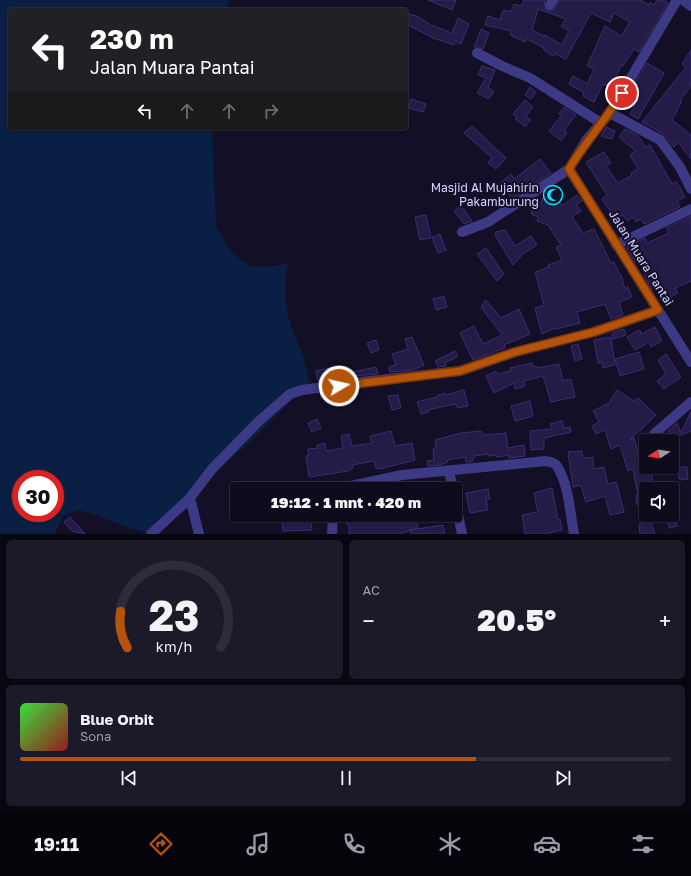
<!DOCTYPE html>
<html lang="id">
<meta charset="utf-8">
<style>
body{margin:0;font-family:"Golos Text",sans-serif;background:#1c1929;color:#f1f3f6;height:100vh;display:flex;flex-direction:column;font-size:15px;white-space:nowrap}
*{box-sizing:border-box;margin:0}
p{font-size:13px;color:#9b9ba3}
.icon{flex:none;width:22px;height:22px;fill:none;stroke:currentColor;stroke-width:2;stroke-linecap:round;stroke-linejoin:round}
.map{position:relative;height:534px;overflow:hidden}
.sheet{display:flex;flex-direction:column;gap:6px;padding:6px;background:#08060f;flex:1}
.sheet>*{flex:none}
.guide{position:absolute;left:8px;top:8px;width:400px;height:122px;border-radius:4px;box-shadow:0 1px 3px #0004,0 0 0 1px #2e2b3b;background:#202124;color:#fff;overflow:hidden}
.needle{width:26px;rotate:258deg}
.fabs{position:absolute;left:639px;top:434px;display:grid;gap:8px}
.fabs a{display:grid;place-items:center;width:40px;height:40px;border-radius:4px;background:#0e0b1c;box-shadow:0 1px 3px #0004,0 0 0 1px #2e2b3b;font-size:20px}
.speed{position:absolute;left:12px;top:470px;display:flex;gap:8px;font-size:20px;font-weight:700;text-align:center}
.speed>*{display:grid;place-content:center;width:52px;height:52px;border-radius:50%;background:#0e0b1c;box-shadow:0 1px 3px #0004,0 0 0 1px #2e2b3b;line-height:1}
.speed .limit{border:6px solid #d22;background:#fff;color:#111}
.pin{position:absolute;display:grid;place-items:center;width:34px;height:34px;color:#fff;margin:-17px;border:2px solid #fff;border-radius:50%;box-shadow:0 1px 4px #0007}
.me{position:absolute;width:44px;margin:-22px;rotate:81deg;stroke-linejoin:round;filter:drop-shadow(0 0 3px #0008)}
.turn{display:flex;align-items:center;gap:14px;height:84px;padding:0 16px;font-size:18px}
.turn .icon{width:52px;height:52px;stroke-width:2.5}
.turn b{display:block;font-size:28px;line-height:34px}
.lanes{display:flex;align-items:center;height:38px;padding:0 16px;background:#0003;justify-content:center;gap:20px;direction:ltr}
.lanes .off{opacity:.35}
.big{font-size:30px;font-weight:800;line-height:1.1}
.sheet .tile{flex:1;display:flex;flex-direction:column;justify-content:center;gap:6px;min-width:0;padding:0 14px;border-radius:6px;background:#1c1929}
.sheet .dial{align-items:center;gap:0}
.dial svg{height:104px;overflow:visible;fill:none;stroke:#2e2b3b;stroke-width:7;stroke-linecap:round;text-anchor:middle}
.dial text{fill:#f1f3f6;stroke:none}
.song{display:flex;align-items:center;gap:12px}
.cover{width:48px;height:48px;border-radius:6px;background:linear-gradient(135deg,hsl(120 70% 55%),hsl(0 70% 35%))}
.played{height:4px;border-radius:2px;background:linear-gradient(90deg,#b45309 70%,#2e2b3b 70%)}
.keys{display:flex;justify-content:space-around;direction:ltr}
.heat{display:flex;justify-content:space-between;align-items:center;font-size:22px;direction:ltr}
.sheet .tiles{flex:1;display:grid;gap:6px;grid-template-columns:1fr 1fr}
.tile:last-child{grid-column:span 2}
.trip{position:absolute;left:230px;top:482px;width:232px;height:40px;border-radius:4px;background:#0e0b1c;box-shadow:0 1px 3px #0004,0 0 0 1px #2e2b3b;font-weight:800;line-height:40px;text-align:center}
.menu{display:flex;height:64px;justify-content:space-around;align-items:center;background:#06040b;color:#9b9ba3}
.menu .icon{width:28px;height:28px}
.menu .selected{color:#b45309}
.menu b{font-size:18px;color:#f1f3f6}
.map>svg:first-child{display:block}
.water{fill:#0a1f44;fill-rule:evenodd}
.building{fill:#241b47;stroke:#3b2d73;fill-rule:evenodd}
.lines{fill:none;stroke-linecap:round;stroke-linejoin:round}
.minor{stroke:#3d3a85;stroke-width:10}
.route-casing{stroke:#753606;stroke-width:10}
.route{stroke:#b45309;stroke-width:7}
.labels{text-anchor:middle;stroke-width:4;stroke-linejoin:round;paint-order:stroke}
.poi-label{font-size:12px;fill:#d9d4ff;stroke:#130f26;text-anchor:end}
.street-label{font-size:12px;fill:#d9d4ff;stroke:#130f26}
</style>
<div class="map">
<svg width="691" height="534" viewBox="0 0 691 534">
<rect width="100%" height="100%" fill="#130f26"/>
<path class="water" d="M 0,0 L 228,0 L 227,10 L 10,10 L 10,128 L 212,128 L 216,225 C 224,242 237,266 259,267 C 269,267 279,265 288,264 C 283,286 285,310 293,331 C 301,353 311,370 309,395 L 296,396 L 250,442 L 150,533 L 146,533 L 80,510 L 64,515 L 54,534 L 0,534 ZM 21,479 L 55,479 L 55,513 L 21,513 Z"/>
<path class="building" d="M 428,0 L 456,0 L 452,10 Z
M 524,0 L 545,0 L 544,8 L 550,11 L 555,9 L 559,0 L 640,0 L 649,5 L 650,3 L 654,5 L 657,0 L 663,0 L 668,3 L 639,52 L 634,49 L 623,66 L 621,65 L 614,81 L 619,83 L 616,90 L 603,84 L 594,102 L 583,96 L 584,93 L 569,84 L 573,76 L 587,84 L 594,69 L 587,66 L 605,26 L 621,36 L 630,22 L 614,13 L 610,22 L 591,13 L 566,59 L 555,54 L 553,56 L 543,49 L 544,48 L 527,39 L 525,42 L 510,35 L 512,31 L 485,25 L 488,16 L 500,20 L 503,10 L 511,12 L 514,4 L 521,6 ZM 538,9 L 566,19 L 561,26 L 569,31 L 562,45 L 545,35 L 544,36 L 532,30 Z
M 408,14 L 417,16 L 431,25 L 452,33 L 458,18 L 469,24 L 461,44 L 455,41 L 454,45 L 433,38 L 406,24 L 406,15 L 408,16 Z
M 481,29 L 489,33 L 483,49 L 474,47 Z
M 691,50 L 691,86 L 680,100 L 682,101 L 672,120 L 691,135 L 691,159 L 678,142 L 674,147 L 663,134 L 642,122 L 686,67 L 682,64 Z
M 647,63 L 664,73 L 638,119 L 630,114 L 639,99 L 629,93 Z
M 482,66 L 495,70 L 488,88 L 494,91 L 489,99 L 477,93 L 486,78 L 478,75 Z
M 530,87 L 536,92 L 531,99 L 525,95 Z
M 411,99 L 426,104 L 423,112 L 409,108 Z
M 525,100 L 533,107 L 526,116 L 531,120 L 525,127 L 515,119 L 517,117 L 513,114 Z
M 564,107 L 576,115 L 564,130 L 567,133 L 561,141 L 549,131 L 561,116 L 559,114 Z
M 472,126 L 506,158 L 496,169 L 488,163 L 492,158 L 464,133 Z
M 606,127 L 615,131 L 612,139 L 601,136 Z
M 625,129 L 637,135 L 646,147 L 650,145 L 672,184 L 676,181 L 685,197 L 677,201 L 680,207 L 644,224 L 641,219 L 636,222 L 633,217 L 627,221 L 623,215 L 616,220 L 602,199 L 607,195 L 586,162 L 604,152 L 611,163 L 606,166 L 618,183 L 632,175 L 631,173 L 638,169 L 630,155 L 636,151 L 619,137 Z
M 540,159 L 551,173 L 512,199 L 500,183 L 511,174 L 514,179 Z
M 577,195 L 582,201 L 576,205 L 581,211 L 572,217 L 583,233 L 594,229 L 611,263 L 614,262 L 620,275 L 621,275 L 625,289 L 628,287 L 632,297 L 619,302 L 623,315 L 611,319 L 605,304 L 577,312 L 580,323 L 556,329 L 555,328 L 542,334 L 535,308 L 544,305 L 535,272 L 549,267 L 548,265 L 562,260 L 556,247 L 561,245 L 548,225 L 537,221 L 538,217 L 531,214 L 534,206 L 539,207 L 543,197 L 563,205 Z
M 461,205 L 472,221 L 464,224 L 454,211 Z
M 426,215 L 431,238 L 420,240 L 415,217 Z
M 691,216 L 691,281 L 675,288 L 678,293 L 661,301 L 655,287 L 652,289 L 647,281 L 639,260 L 635,262 L 626,247 L 645,238 L 647,243 L 669,233 L 666,228 Z
M 505,230 L 515,246 L 531,236 L 537,245 L 524,253 L 513,265 L 495,235 L 496,232 Z
M 440,234 L 446,250 L 438,253 L 432,237 Z
M 486,248 L 504,274 L 497,281 L 477,254 Z
M 444,296 L 447,307 L 436,310 L 433,299 Z
M 486,300 L 501,318 L 519,309 L 530,334 L 504,345 L 505,348 L 473,360 L 460,333 L 474,326 L 483,344 L 502,335 L 481,307 Z
M 655,327 L 662,341 L 651,347 L 649,342 L 635,350 L 627,337 L 640,330 L 641,334 Z
M 624,329 L 626,335 L 613,339 L 612,333 Z
M 412,337 L 424,365 L 413,370 L 390,372 L 389,367 L 396,365 L 392,354 L 408,349 L 405,339 Z
M 611,337 L 615,365 L 603,368 L 602,362 L 598,363 L 594,340 Z
M 376,340 L 379,350 L 371,353 L 367,343 Z
M 578,344 L 582,359 L 575,361 L 571,346 Z
M 455,351 L 458,356 L 445,363 L 446,366 L 438,367 L 435,361 Z
M 639,352 L 644,369 L 620,376 L 615,359 Z
M 666,354 L 681,377 L 664,389 L 657,381 L 666,374 L 658,360 Z
M 532,363 L 533,367 L 537,366 L 538,368 L 559,364 L 563,381 L 571,379 L 575,397 L 551,402 L 543,376 L 524,381 L 525,386 L 515,389 L 514,383 L 494,393 L 486,376 L 496,371 L 498,374 L 511,371 L 510,368 Z
M 333,367 L 335,379 L 318,381 L 316,371 Z
M 376,367 L 378,374 L 353,376 L 352,372 Z
M 464,390 L 468,406 L 458,408 L 455,404 L 428,410 L 429,412 L 421,414 L 417,402 L 437,397 L 438,395 L 445,393 L 446,395 Z
M 617,390 L 634,401 L 638,398 L 656,415 L 630,440 L 634,438 L 644,473 L 651,472 L 654,488 L 646,489 L 646,515 L 642,516 L 640,504 L 637,505 L 636,495 L 638,495 L 633,469 L 628,471 L 620,445 L 611,449 L 605,430 L 596,434 L 592,426 L 599,422 L 593,411 L 609,403 Z
M 398,395 L 401,408 L 392,410 L 388,396 Z
M 530,401 L 533,416 L 515,421 L 511,406 Z
M 691,411 L 691,431 L 671,439 L 668,431 L 677,423 L 681,433 Z
M 317,419 L 321,428 L 312,432 L 308,423 Z
M 562,421 L 564,428 L 570,427 L 571,432 L 544,438 L 544,449 L 531,450 L 530,431 L 552,429 L 550,424 Z
M 391,431 L 395,446 L 412,443 L 415,460 L 379,469 L 376,468 L 374,461 L 352,465 L 353,468 L 348,471 L 309,477 L 306,456 L 309,455 L 308,449 L 318,448 L 317,445 L 325,443 L 326,451 L 343,448 L 341,436 L 349,434 L 352,446 L 372,443 L 370,436 Z
M 481,431 L 484,435 L 506,433 L 508,448 L 524,445 L 525,456 L 509,458 L 509,455 L 497,457 L 496,455 L 489,456 L 488,454 L 474,456 L 473,461 L 466,462 L 465,457 L 448,460 L 448,462 L 440,465 L 428,466 L 427,461 L 434,460 L 433,449 L 436,448 L 435,440 L 461,433 Z
M 582,451 L 583,458 L 593,457 L 594,469 L 604,467 L 608,484 L 616,482 L 624,512 L 610,515 L 605,496 L 586,502 L 581,485 L 573,487 L 568,452 Z
M 676,467 L 687,467 L 688,479 L 680,480 Z
M 552,488 L 558,520 L 560,519 L 562,530 L 549,533 L 549,534 L 525,534 L 522,515 L 538,512 L 534,493 Z
M 488,489 L 490,499 L 486,499 L 488,510 L 470,513 L 466,493 Z
M 284,515 L 310,515 L 312,530 L 283,531 L 282,520 L 284,520 Z
M 346,515 L 393,515 L 394,520 L 408,518 L 407,515 L 415,515 L 418,528 L 399,534 L 349,534 L 349,524 L 346,524 Z
M 675,515 L 677,526 L 669,528 L 666,517 Z
M 70,517 L 85,534 L 72,531 L 64,522 Z
M 651,521 L 655,534 L 640,534 L 639,524 Z
M 443,525 L 445,534 L 411,534 L 410,530 Z"/>
<g class="lines">
<path class="minor" d="M 683,0 L 691,6
M 550,5 L 553,0
M 477,53 L 502,66 L 530,78 L 601,123
M 610,113 L 677,0
M 569,169 L 691,362
M 462,232 L 488,222 L 569,169 L 587,139 L 610,113 L 660,140 L 680,167 L 691,189
M 616,245 L 691,209
M 654,434 L 691,402
M 449,471 L 453,489
M 337,489 L 402,475 L 546,461 C 550,462 554,462 557,466 C 569,485 570,513 574,534
M 190,498 L 199,534
M 455,500 L 462,534
M 151,534 L 190,498 L 212,469 L 259,421 L 290,394 L 302,390 L 353,383 L 460,371 L 515,352 L 594,332 L 658,310
M 332,534 L 333,515"/>
</g>
<g class="lines">
<g class="route-casing">
<path id="route" d="M 339,386 L 460,371 L 515,352 L 594,332 L 658,310 L 569,169 C 585,142 606,120 622,93"/>
</g>
<use href="#route" class="route"/>
</g>
<defs>
<g id="mosque-ring" transform="scale(1)"><circle r="9.5" fill="#130f26" stroke="#00e5ff" stroke-width="1.5"/><path d="M3.5-4.9A6 6 0 1 0 3.5 4.9A5 5 0 1 1 3.5-4.9Z" fill="#00e5ff"/></g>
</defs>
<g fill-rule="evenodd">
<use href="#mosque-ring" x="553" y="195"/>
</g>
<g class="labels">
<g class="poi-label">
<text x="539" y="192">Masjid Al Mujahirin<tspan x="539" dy="14">Pakamburung</tspan></text>
</g>
<g class="street-label">
<text transform="translate(641 258) rotate(58)" y="4">Jalan Muara Pantai</text>
</g>
</g>
</svg>
<div class="fabs">
<a><svg class="needle" viewBox="-14 -14 28 28"><path d="M0-13l5 13h-10z" fill="#e53935"/><path d="M0 13l5-13h-10z" fill="#9b9ba3"/></svg></a>
<a><svg class="icon" aria-label="sound" viewBox="0 0 24 24"><path d="M4 9h4l5-4v14l-5-4H4zM17 9q2 3 0 6"/></svg></a>
</div>
<div class="speed"><div class="limit">30</div></div>
<div class="pin" style="left:622px;top:93px;background:#d93025"><svg class="icon" aria-label="arrive" viewBox="0 0 24 24"><path d="M6 21V4h12l-3 4 3 4H6"/></svg></div>
<svg class="me" style="left:339px;top:386px" viewBox="-20 -20 40 40"><circle r="17" fill="#b45309" stroke="#fff" stroke-width="3"/><path d="M0-11L8 9 0 5-8 9z" fill="#fff"/></svg>
<div class="trip">19:12 · 1 mnt · 420 m</div>
<div class="guide">
<div class="turn"><svg class="icon" aria-label="left" viewBox="0 0 24 24"><path d="M17 20v-9H6M10 6l-5 5 5 5"/></svg><div><b>230 m</b>Jalan Muara Pantai</div></div>
<div class="lanes"><svg class="icon" aria-label="left" viewBox="0 0 24 24"><path d="M17 20v-9H6M10 6l-5 5 5 5"/></svg><svg class="icon off" aria-label="ahead" viewBox="0 0 24 24"><path d="M12 20V5M6 11l6-6 6 6"/></svg><svg class="icon off" aria-label="ahead" viewBox="0 0 24 24"><path d="M12 20V5M6 11l6-6 6 6"/></svg><svg class="icon off" aria-label="right" viewBox="0 0 24 24"><path d="M7 20v-9h11M14 6l5 5-5 5"/></svg></div>
</div>
</div>
<section class="sheet">
<div class="tiles">
<div class="tile dial"><svg viewBox="0 0 100 80">
<path d="M14 69A42 42 0 1 1 86 69"/>
<path d="M14 69A42 42 0 0 1 9 41" stroke="#b45309"/>
<text x="50" y="56" font-size="32" font-weight="700">23</text>
<text x="50" y="72" font-size="11">km/h</text>
</svg></div>
<div class="tile"><p>AC</p>
<div class="heat"><a>−</a><b class="big">20.5°</b><a>+</a></div>
</div>
<div class="tile">
<div class="song"><i class="cover"></i><div><b>Blue Orbit</b><p>Sona</p></div></div>
<div class="played"></div>
<div class="keys"><svg class="icon" aria-label="previous" viewBox="0 0 24 24"><path d="M18 5L8 12l10 7zM5 5v14"/></svg><svg class="icon" aria-label="pause" viewBox="0 0 24 24"><path d="M8 5v14M16 5v14"/></svg><svg class="icon" aria-label="next" viewBox="0 0 24 24"><path d="M6 5l10 7-10 7zM19 5v14"/></svg></div>
</div>
</div>
</section>
<nav class="menu">
<b>19:11</b>
<svg class="icon selected" aria-label="directions" viewBox="0 0 24 24"><path d="M12 3l9 9-9 9-9-9zM9 14v-3h6M13 9l2 2-2 2"/></svg>
<svg class="icon" aria-label="music" viewBox="0 0 24 24"><path d="M9 18V5l10-2v13"/><circle cx="6" cy="18" r="3"/><circle cx="16" cy="16" r="3"/></svg>
<svg class="icon" aria-label="phone" viewBox="0 0 24 24"><path d="M5 4h4l2 5-3 2q2 4 5 5l2-3 5 2v4C11 20 4 13 5 4z"/></svg>
<svg class="icon" aria-label="climate" viewBox="0 0 24 24"><path d="M12 3v18M4 7l16 10M4 17L20 7"/></svg>
<svg class="icon" aria-label="car" viewBox="0 0 24 24"><path d="M5 17H2v-5l4-1 3-4h7l3 4 3 1v5h-3M9 17h6M6 11h13"/><circle cx="7" cy="17" r="2"/><circle cx="17" cy="17" r="2"/></svg>
<svg class="icon" aria-label="filters" viewBox="0 0 24 24"><path d="M4 7h16M4 17h16"/><circle cx="9" cy="7" r="2"/><circle cx="15" cy="17" r="2"/></svg>
</nav>
